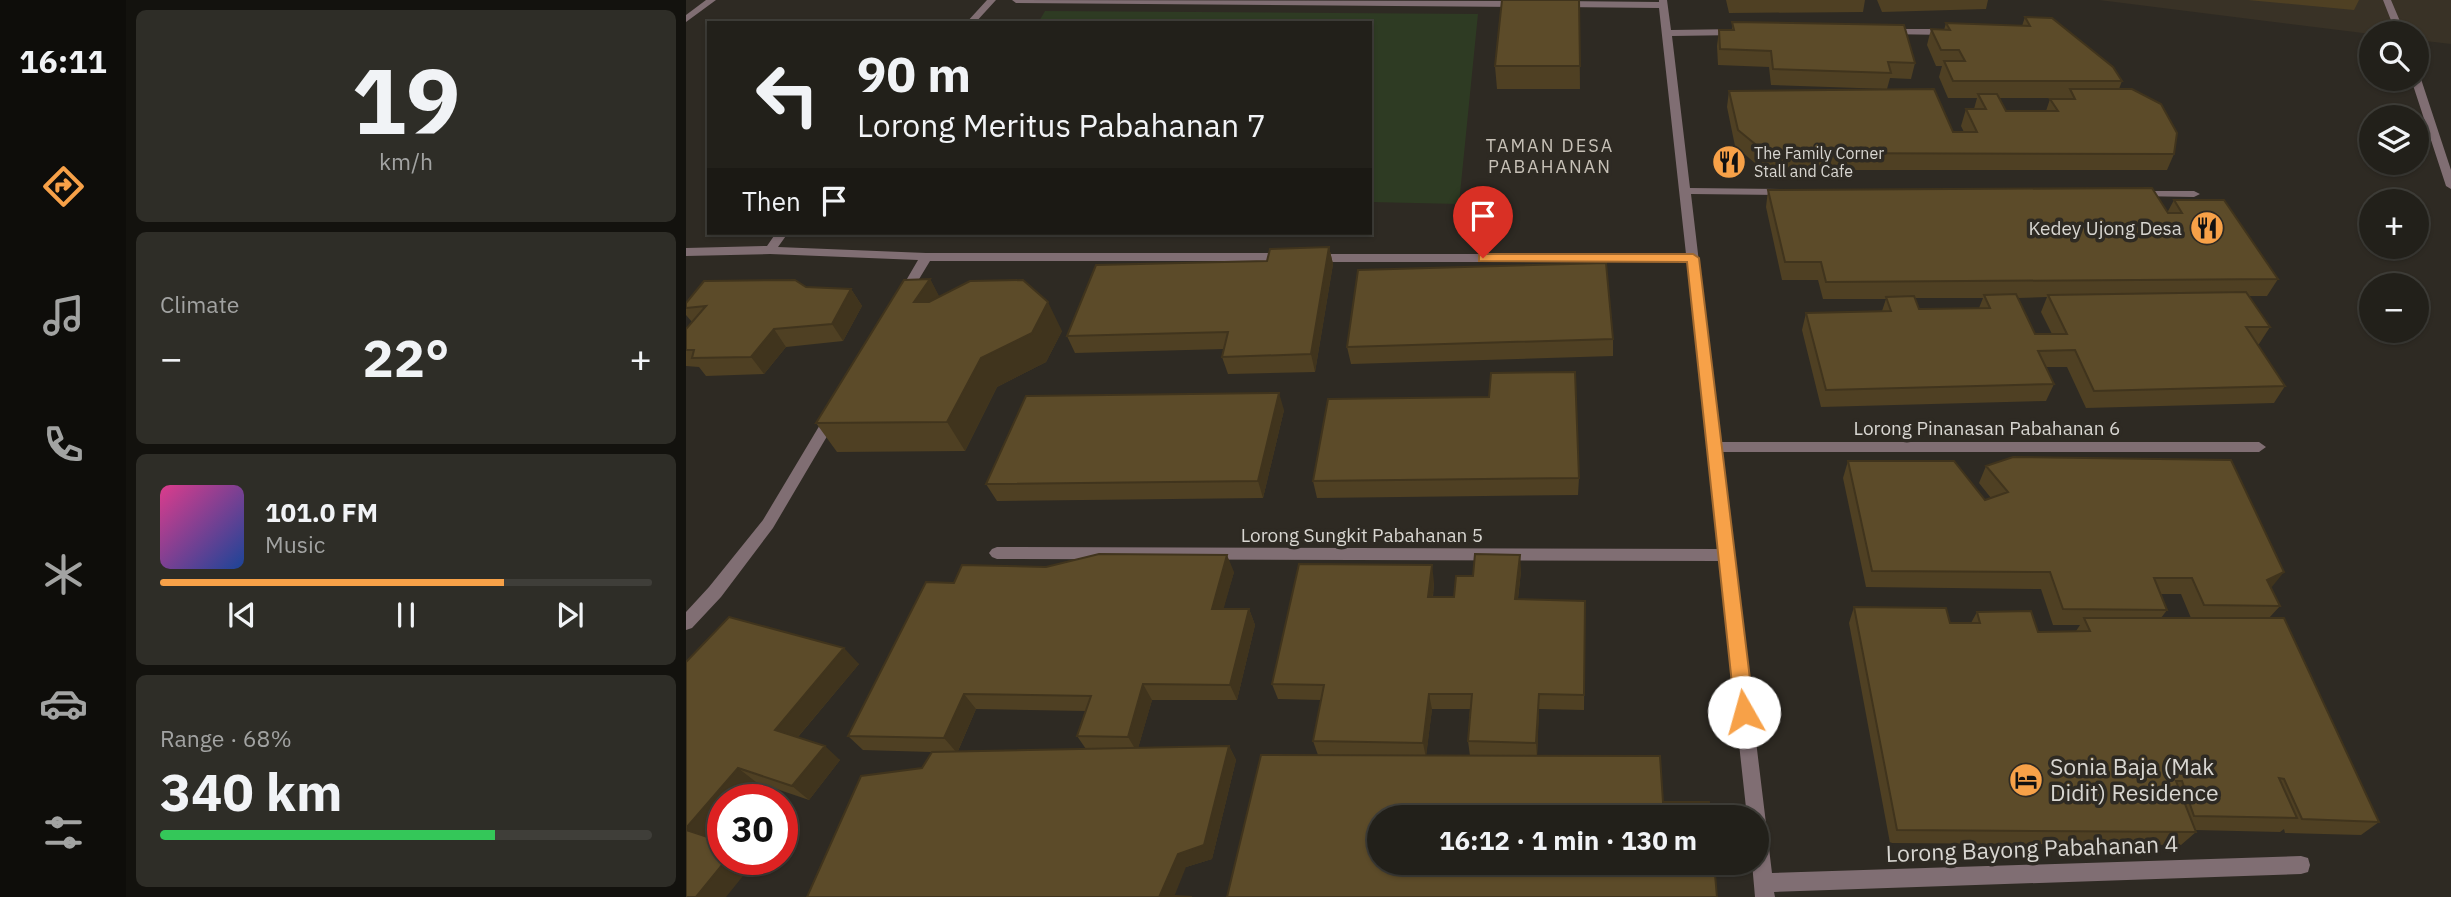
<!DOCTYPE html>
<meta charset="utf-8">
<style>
body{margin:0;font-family:"IBM Plex Sans",sans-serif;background:#2e2d27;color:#f1f3f6;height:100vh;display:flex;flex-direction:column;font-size:26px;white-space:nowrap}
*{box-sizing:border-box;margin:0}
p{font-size:23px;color:#a2a3a2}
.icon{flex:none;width:38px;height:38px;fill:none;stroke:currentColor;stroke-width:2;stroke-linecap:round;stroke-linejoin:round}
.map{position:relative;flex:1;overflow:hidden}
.drawer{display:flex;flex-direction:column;gap:10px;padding:10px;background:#13120e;width:560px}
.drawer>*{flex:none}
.banner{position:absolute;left:21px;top:21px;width:665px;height:214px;border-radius:0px;box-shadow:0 2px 5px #0004,0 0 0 2px #3f3e39;background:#22201a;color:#f1f3f6;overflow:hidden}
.tools{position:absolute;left:1673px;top:21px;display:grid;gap:14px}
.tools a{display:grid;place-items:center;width:70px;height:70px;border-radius:50%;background:#22201a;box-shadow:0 2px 5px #0004,0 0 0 2px #3f3e39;font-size:35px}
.speed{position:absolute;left:21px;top:784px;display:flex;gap:14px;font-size:35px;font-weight:700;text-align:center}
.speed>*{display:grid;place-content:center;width:91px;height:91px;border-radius:50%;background:#22201a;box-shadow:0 2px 5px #0004,0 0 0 2px #3f3e39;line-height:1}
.speed .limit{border:10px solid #d22;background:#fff;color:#111}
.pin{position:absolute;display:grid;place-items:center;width:60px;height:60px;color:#fff;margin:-72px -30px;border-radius:50% 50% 50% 0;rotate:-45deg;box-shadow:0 0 7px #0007}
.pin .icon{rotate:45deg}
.me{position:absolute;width:77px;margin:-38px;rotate:353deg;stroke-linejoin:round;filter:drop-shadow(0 0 5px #0008)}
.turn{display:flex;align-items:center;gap:24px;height:147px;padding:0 35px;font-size:32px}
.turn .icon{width:91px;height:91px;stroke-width:2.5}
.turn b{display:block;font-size:49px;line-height:60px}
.then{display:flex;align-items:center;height:66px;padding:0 35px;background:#0003;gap:14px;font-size:26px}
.big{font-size:52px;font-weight:700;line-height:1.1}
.drawer .card{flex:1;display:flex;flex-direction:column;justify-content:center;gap:10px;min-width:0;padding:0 24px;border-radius:10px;background:#2e2d27}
.drawer .dial{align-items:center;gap:0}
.dial b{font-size:91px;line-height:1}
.song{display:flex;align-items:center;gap:21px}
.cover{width:84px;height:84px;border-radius:10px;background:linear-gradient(135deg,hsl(330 70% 55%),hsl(220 70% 35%))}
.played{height:7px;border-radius:4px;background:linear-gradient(90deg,#f7a148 70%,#3f3e39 70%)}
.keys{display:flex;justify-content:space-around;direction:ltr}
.heat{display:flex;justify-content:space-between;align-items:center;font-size:38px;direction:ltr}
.charge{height:10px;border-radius:5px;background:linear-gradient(90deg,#34c759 68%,#3f3e39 0)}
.trip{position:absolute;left:681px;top:805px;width:402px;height:70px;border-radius:35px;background:#22201a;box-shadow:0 2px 5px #0004,0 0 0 2px #3f3e39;font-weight:700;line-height:70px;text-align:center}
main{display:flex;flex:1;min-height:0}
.dock{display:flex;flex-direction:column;width:126px;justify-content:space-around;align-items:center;background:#0e0d0a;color:#a2a3a2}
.dock .icon{width:49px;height:49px}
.dock .on{color:#f7a148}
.dock b{font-size:32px;color:#f1f3f6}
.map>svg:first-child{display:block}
.built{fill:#393226}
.green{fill:#2e3b23}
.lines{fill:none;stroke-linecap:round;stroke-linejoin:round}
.street{fill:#806e73;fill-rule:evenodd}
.wall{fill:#4f4023;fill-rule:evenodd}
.shaded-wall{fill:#40341d}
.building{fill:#5c4b29;stroke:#40341d;stroke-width:2}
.route{fill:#f7a148;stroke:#a1692f;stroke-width:2}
.labels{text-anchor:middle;stroke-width:7;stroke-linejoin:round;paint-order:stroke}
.far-poi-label{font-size:16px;fill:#d8d6d1;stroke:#2e2a23;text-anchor:start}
.far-neighbourhood-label{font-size:18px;letter-spacing:2px;fill:#c7c1b7;stroke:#2e2a23}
.poi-label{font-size:19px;fill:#d8d6d1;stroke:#2e2a23;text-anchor:end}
.street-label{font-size:19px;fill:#d8d6d1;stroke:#2e2a23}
.near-poi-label{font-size:23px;fill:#d8d6d1;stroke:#2e2a23;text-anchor:start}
.near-street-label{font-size:23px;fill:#d8d6d1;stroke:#2e2a23}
</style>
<main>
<nav class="dock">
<b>16:11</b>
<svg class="icon on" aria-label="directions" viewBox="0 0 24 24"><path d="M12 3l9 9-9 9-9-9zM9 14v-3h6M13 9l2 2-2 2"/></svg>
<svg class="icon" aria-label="music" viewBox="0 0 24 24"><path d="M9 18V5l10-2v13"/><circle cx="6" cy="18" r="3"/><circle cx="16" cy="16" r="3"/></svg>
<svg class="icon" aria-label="phone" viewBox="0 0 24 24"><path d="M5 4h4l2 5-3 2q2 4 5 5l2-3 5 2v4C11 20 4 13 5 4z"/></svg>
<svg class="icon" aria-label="climate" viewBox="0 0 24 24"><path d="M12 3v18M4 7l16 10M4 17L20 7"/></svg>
<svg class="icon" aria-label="car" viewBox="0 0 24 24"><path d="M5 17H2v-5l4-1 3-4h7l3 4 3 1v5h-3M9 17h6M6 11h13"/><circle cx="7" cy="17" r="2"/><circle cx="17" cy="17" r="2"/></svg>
<svg class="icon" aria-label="filters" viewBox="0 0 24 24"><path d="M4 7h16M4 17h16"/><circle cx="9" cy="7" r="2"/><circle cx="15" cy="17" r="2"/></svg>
</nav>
<section class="drawer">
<div class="card dial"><b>19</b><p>km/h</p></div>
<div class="card"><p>Climate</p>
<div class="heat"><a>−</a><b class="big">22°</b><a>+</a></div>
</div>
<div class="card">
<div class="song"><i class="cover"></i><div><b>101.0 FM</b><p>Music</p></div></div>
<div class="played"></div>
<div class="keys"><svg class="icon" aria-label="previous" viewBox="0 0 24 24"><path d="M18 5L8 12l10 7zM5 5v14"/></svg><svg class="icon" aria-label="pause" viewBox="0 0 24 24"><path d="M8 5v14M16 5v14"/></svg><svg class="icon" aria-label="next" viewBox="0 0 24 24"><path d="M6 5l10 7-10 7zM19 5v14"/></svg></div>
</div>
<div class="card"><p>Range · 68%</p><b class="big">340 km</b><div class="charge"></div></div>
</section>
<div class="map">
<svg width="1765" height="897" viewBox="0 0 1765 897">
<rect width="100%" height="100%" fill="#2e2a23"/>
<path class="built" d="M 1413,0 L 1765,0 L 1765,44 L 1731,40 L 1731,33 L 1685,34 Z"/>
<path class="green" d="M 359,11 L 792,14 L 773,204 L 684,202 L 684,23 L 352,23 Z"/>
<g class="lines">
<path class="street" d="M 20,0 L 30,0 L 0,22 L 0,15 Z
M 301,0 L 310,0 L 289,23 L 280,23 Z
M 326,0 L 833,1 L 837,4 L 833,7 L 330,3 Z
M 973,0 L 981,0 L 985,30 L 1052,29 L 1057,32 L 1052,35 L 986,36 L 1004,188 L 1101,189 L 1107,192 L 1101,195 L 1005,194 L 1034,442 L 1573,442 L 1580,447 L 1573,452 L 1035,452 L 1086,873 L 1615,856 L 1622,858 L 1624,865 L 1622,872 L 1615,874 L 1088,892 L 1089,897 L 1069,897 L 1066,863 L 1071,863 L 1071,817 L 1061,817 L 1033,561 L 311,559 L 306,557 L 303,553 L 306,549 L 311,547 L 1032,549 L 1001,262 L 627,262 L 621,258 L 627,254 L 1000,254 L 973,8 L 874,7 L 870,4 L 874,1 L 973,2 Z
M 1697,0 L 1705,0 L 1719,33 L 1710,33 Z
M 1202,29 L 1262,29 L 1267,32 L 1262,35 L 1199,34 L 1197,32 Z
M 1731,76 L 1735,79 L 1765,170 L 1765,189 L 1760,186 L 1725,79 L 1731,79 Z
M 1454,191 L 1508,191 L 1514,194 L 1508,197 L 1450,196 L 1448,194 Z
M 90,233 L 102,233 L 92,247 L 240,253 L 599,253 L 605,257 L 599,261 L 244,261 L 221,299 L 217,300 L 211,296 L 232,260 L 84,254 L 0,256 L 0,248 L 81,246 Z
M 146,411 L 153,416 L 87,528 L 35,597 L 6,628 L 0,630 L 0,612 L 23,587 L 77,520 L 141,413 Z"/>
</g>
<path class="wall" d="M 893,0 L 894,89 L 811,89 L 809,66 Z
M 1040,0 L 1179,0 L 1177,12 L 1043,13 Z
M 1191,0 L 1302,0 L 1300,9 L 1196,12 Z
M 1562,0 L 1673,0 L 1668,10 Z
M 1339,17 L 1436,81 L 1433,89 L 1488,154 L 1481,170 L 1077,170 L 1049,146 L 1041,107 L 1043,91 L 1267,132 L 1278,132 L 1275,126 L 1280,109 L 1288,109 L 1291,98 L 1262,98 L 1253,77 L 1256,66 L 1250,66 L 1241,45 L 1245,29 L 1258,30 L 1260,23 L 1336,26 ZM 1313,98 L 1381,98 L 1380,99 L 1364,99 L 1360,111 L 1320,111 Z
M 1046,22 L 1229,63 L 1225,79 L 1204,78 L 1201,89 L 1085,85 L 1083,67 L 1032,65 L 1031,46 L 1033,30 L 1046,30 Z
M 1082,190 L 1481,213 L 1488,200 L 1592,279 L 1581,296 L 1563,296 L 1584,327 L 1573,344 L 1571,344 L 1599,386 L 1588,403 L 1400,408 L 1381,367 L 1360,367 L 1368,384 L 1360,401 L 1135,407 L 1116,330 L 1120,313 L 1196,311 L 1200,299 L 1137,299 L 1132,280 L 1096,280 L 1080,207 ZM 1361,297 L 1355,312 L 1366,334 L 1349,334 L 1332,298 ZM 1229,298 L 1297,298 L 1293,308 L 1233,309 Z
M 643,247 L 647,264 L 629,372 L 542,374 L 536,357 L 538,349 L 389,353 L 381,336 L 581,261 Z
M 244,279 L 253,297 L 376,331 L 360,362 L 311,387 L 279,451 L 151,452 L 130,423 Z
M 120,287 L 165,289 L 176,306 L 157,341 L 100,347 L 78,374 L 20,376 L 13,367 L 0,366 L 0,329 L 6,322 L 0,315 L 0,303 Z
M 927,339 L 927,356 L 665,364 L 661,347 Z
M 598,410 L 577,498 L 311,501 L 300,484 Z
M 1162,461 L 1299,500 L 1305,498 L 1293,483 L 1300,466 L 1585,588 L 1594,606 L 1583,618 L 1693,822 L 1675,835 L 1599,833 L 1598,829 L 1594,832 L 1509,830 L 1510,832 L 1495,845 L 1204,843 L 1163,623 L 1168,607 L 1264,623 L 1285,623 L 1291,612 L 1352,632 L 1390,631 L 1394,625 L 1367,625 L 1355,589 L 1180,587 L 1157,478 ZM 1474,594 L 1495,594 L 1505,618 L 1475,618 L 1481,610 Z
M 893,478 L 892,495 L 631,498 L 627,481 Z
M 835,571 L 832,599 L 899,601 L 898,710 L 853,709 L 851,756 L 977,802 L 632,755 L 627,741 L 635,700 L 592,699 L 586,684 L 748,582 L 747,597 L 768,597 L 787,576 ZM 746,709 L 784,709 L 782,741 L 784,756 L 740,755 Z
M 548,572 L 537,609 L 563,609 L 569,625 L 551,700 L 466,700 L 452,748 L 543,746 L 550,760 L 526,859 L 500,867 L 121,897 L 236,768 L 246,752 L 177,750 L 162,736 L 268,583 ZM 290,709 L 400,711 L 391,736 L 400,749 L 272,751 Z
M 43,617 L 173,664 L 112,737 L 154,760 L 123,800 L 70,782 L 37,800 L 37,821 L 23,837 L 70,860 L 0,897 Z"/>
<path class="shaded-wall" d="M 643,247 L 647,264 L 629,372 L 625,354 Z
M 244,279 L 260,309 L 228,302 Z
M 165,289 L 176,306 L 157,341 L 146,324 Z
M 362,302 L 376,331 L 360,362 L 311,387 L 279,451 L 261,422 L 295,358 Z
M 88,329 L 100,347 L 78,374 L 65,357 Z
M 593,393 L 598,410 L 577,498 L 572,481 Z
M 541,555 L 548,572 L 533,625 L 526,609 Z
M 834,555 L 835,571 L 830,615 L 829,599 Z
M 746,565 L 748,582 L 745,613 L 742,597 Z
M 1598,572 L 1585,588 L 1581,580 Z
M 563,609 L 569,625 L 551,700 L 544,685 Z
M 158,648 L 173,664 L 105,745 L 89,730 Z
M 457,684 L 466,700 L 451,752 L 442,737 Z
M 278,694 L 290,709 L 271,753 L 258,738 Z
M 743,694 L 746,709 L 740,758 L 737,743 Z
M 853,694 L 853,709 L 851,758 L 850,743 Z
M 139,746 L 154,760 L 123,800 L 106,786 Z
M 543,746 L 550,760 L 526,859 L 500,867 L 488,897 L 474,895 L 492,854 Z
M 52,768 L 70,782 L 55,800 L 37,800 L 37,821 L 19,843 L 0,830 L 0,828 Z
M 41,859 L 68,859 L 70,860 L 40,897 L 10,897 Z"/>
<path class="building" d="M 816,0 L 893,0 L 894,66 L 809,66 Z
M 1339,17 L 1366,18 L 1427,67 L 1436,81 L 1267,81 L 1258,61 L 1279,61 L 1273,50 L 1255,50 L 1245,29 L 1264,30 L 1260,23 L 1344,26 Z
M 1046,22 L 1218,25 L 1229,63 L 1202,62 L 1205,73 L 1087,69 L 1085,51 L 1034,49 L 1033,30 L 1048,30 Z
M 1248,89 L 1267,132 L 1291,132 L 1280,109 L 1300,109 L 1292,94 L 1311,94 L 1320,111 L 1372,111 L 1364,99 L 1389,99 L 1384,89 L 1446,89 L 1475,104 L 1491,133 L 1488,154 L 1080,153 L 1052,130 L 1043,91 Z
M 1466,188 L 1482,213 L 1496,213 L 1488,200 L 1538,200 L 1592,279 L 1140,282 L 1135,262 L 1099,262 L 1082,190 Z
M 643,247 L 625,354 L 536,357 L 542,332 L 381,336 L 410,265 L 581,261 L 584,249 Z
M 920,263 L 927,339 L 661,347 L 672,270 Z
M 244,279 L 228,302 L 243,302 L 284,281 L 337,280 L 362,302 L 346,333 L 295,358 L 261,422 L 130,423 L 218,280 Z
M 109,280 L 120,287 L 165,289 L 146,324 L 88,329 L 65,357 L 6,358 L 8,350 L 0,350 L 0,329 L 20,306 L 0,308 L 0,303 L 18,281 Z
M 1560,292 L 1584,327 L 1560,327 L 1599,386 L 1408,391 L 1389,350 L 1352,351 L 1368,384 L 1140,390 L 1120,313 L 1205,311 L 1200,297 L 1228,296 L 1233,309 L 1304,308 L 1298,295 L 1330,294 L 1349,334 L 1381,334 L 1362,295 Z
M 889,372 L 893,478 L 627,481 L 642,399 L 803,397 L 805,373 Z
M 593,393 L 572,481 L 300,484 L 340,396 Z
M 1327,457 L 1545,460 L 1598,572 L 1581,580 L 1594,606 L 1518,605 L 1506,578 L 1468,578 L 1481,610 L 1377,609 L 1364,572 L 1186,571 L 1162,461 L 1268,461 L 1299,500 L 1322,492 L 1300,466 Z
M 413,554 L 541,555 L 526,609 L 563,609 L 544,685 L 457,684 L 442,737 L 391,736 L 405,696 L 278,694 L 258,738 L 162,736 L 240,582 L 268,583 L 276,565 L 360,567 Z
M 789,554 L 834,555 L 829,599 L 899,601 L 898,695 L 853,694 L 850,743 L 782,741 L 786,694 L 743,694 L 737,743 L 627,741 L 638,685 L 586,684 L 613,564 L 746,565 L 742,597 L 768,597 L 770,576 L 787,576 Z
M 1168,607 L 1260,608 L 1264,623 L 1294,623 L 1291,612 L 1345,611 L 1352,632 L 1404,631 L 1398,618 L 1598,618 L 1693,822 L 1616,819 L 1598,779 L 1593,778 L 1611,818 L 1508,816 L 1496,781 L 1490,781 L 1510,832 L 1211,830 Z
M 43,617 L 158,648 L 89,730 L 139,746 L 106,786 L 52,768 L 0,828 L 0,662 Z
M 543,746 L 518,845 L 492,854 L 474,895 L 506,897 L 121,897 L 175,776 L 236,768 L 246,752 Z
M 575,755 L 974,756 L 977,802 L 1023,802 L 1024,817 L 693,817 L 693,863 L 1028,863 L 1031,897 L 541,897 Z
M 0,830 L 37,842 L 37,859 L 41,859 L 10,897 L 0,897 Z"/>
<path class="route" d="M 797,254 L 1007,254 L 1013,258 L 1068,712 L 1065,718 L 1058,721 L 1051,718 L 1049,712 L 1001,262 L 793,261 L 793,255 Z"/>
<defs>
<g id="restaurant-disc" transform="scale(1.75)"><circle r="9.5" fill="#f7a148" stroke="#2e2a23"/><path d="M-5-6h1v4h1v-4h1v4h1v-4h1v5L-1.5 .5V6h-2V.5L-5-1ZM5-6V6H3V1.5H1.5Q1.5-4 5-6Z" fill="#111"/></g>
<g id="hotel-disc" transform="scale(1.75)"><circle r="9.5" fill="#f7a148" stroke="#2e2a23"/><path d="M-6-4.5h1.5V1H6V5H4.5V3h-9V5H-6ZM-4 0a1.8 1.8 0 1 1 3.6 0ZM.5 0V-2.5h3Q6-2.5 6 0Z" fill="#111"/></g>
</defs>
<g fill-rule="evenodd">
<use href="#restaurant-disc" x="1043" y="162"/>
<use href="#restaurant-disc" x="1521" y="228"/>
<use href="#hotel-disc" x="1340" y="780"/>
</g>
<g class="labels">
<g class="far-poi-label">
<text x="1068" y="159">The Family Corner<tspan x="1068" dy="18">Stall and Cafe</tspan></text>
</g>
<g class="far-neighbourhood-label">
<text x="864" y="152">TAMAN DESA<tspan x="864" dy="21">PABAHANAN</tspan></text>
</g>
<g class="poi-label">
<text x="1496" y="235">Kedey Ujong Desa</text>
</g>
<g class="street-label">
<text x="1301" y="435">Lorong Pinanasan Pabahanan 6</text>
<text x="676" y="542">Lorong Sungkit Pabahanan 5</text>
</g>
<g class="near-poi-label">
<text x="1364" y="775">Sonia Baja (Mak<tspan x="1364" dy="26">Didit) Residence</tspan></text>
</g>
<g class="near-street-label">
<text transform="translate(1346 849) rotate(-2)" y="8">Lorong Bayong Pabahanan 4</text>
</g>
</g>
</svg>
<div class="tools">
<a><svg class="icon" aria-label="search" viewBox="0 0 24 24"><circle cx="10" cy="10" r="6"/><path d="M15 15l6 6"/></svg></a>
<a><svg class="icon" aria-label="layers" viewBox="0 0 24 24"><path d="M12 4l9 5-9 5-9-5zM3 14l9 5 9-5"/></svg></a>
<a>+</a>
<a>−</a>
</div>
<div class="speed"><div class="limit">30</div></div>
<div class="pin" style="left:797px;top:258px;background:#d93025"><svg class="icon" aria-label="arrive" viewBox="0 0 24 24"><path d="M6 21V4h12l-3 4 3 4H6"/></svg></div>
<svg class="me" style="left:1058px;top:712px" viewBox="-20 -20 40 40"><circle r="19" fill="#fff"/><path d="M0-13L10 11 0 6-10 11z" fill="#f7a148"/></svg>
<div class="trip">16:12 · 1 min · 130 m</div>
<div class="banner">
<div class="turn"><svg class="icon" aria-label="left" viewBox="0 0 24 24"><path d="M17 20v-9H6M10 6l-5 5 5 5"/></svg><div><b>90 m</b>Lorong Meritus Pabahanan 7</div></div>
<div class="then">Then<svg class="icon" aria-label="arrive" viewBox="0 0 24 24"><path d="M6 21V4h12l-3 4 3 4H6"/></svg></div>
</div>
</div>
</main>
